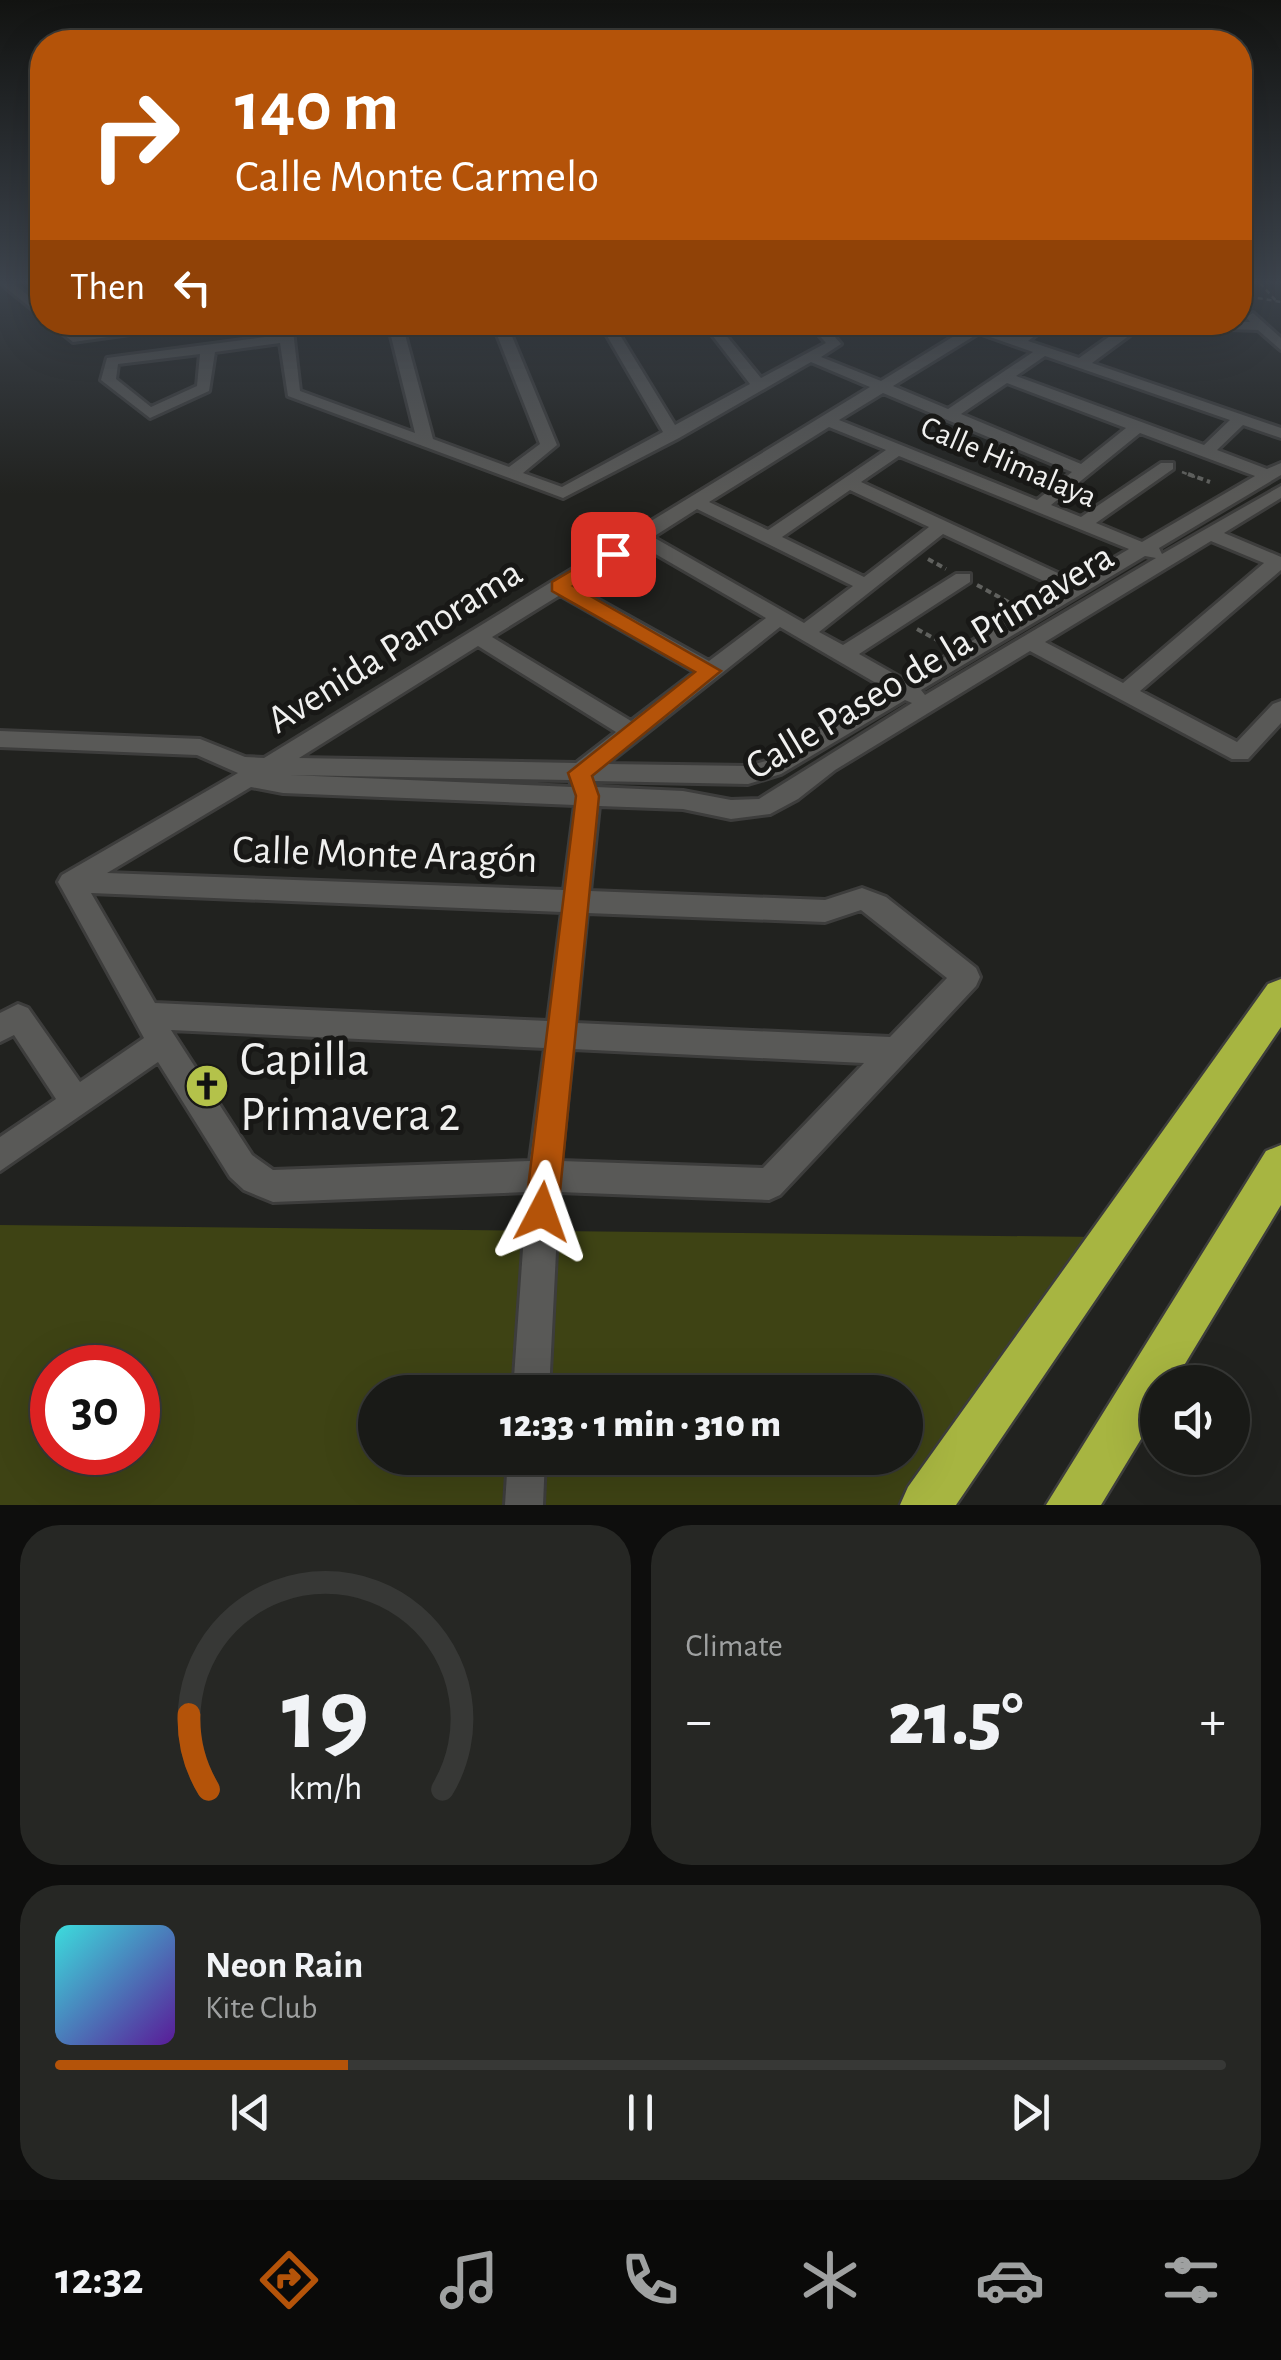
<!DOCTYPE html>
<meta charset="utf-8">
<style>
body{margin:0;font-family:"Alegreya Sans",sans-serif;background:#262724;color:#f1f3f6;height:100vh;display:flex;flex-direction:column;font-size:38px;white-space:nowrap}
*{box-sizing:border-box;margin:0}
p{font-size:32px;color:#9fa1a1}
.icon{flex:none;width:55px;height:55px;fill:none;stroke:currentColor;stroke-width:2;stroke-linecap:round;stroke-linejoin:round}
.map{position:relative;height:1505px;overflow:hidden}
.side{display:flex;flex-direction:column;gap:20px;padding:20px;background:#0e0e0d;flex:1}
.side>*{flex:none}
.banner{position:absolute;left:30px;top:30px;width:1222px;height:305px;border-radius:40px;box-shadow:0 10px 40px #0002,0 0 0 2px #373836;background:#b45309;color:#fff;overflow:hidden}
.fabs{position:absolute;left:1140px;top:1365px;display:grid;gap:20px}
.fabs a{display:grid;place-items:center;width:110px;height:110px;border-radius:50%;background:#191a17;box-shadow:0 10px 40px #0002,0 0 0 2px #373836;font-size:50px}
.speed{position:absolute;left:30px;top:1345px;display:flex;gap:20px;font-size:50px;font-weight:700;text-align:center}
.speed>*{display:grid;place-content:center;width:130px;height:130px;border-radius:50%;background:#191a17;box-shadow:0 10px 40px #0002,0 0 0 2px #373836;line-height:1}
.speed .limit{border:15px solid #d22;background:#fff;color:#111}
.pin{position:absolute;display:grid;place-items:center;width:85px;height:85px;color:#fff;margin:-42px;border-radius:20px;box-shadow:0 5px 15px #0006}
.me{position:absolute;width:110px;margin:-55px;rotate:4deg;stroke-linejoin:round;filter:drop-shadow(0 0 8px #0008)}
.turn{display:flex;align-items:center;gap:35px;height:210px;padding:0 40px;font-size:45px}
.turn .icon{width:130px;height:130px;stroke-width:2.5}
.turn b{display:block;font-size:70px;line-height:85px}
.then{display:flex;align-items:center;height:95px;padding:0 40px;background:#0003;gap:20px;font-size:38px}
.big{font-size:75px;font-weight:800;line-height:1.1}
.side .card{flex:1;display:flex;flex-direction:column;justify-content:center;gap:15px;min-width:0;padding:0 35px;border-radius:40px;background:#262724}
.side .dial{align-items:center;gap:0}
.dial svg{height:260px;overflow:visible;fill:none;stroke:#373836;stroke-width:7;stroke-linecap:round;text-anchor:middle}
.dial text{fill:#f1f3f6;stroke:none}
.song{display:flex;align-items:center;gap:30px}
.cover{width:120px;height:120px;border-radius:15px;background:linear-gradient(135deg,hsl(180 70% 55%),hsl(270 70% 35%))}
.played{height:10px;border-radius:5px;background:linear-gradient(90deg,#b45309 25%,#373836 25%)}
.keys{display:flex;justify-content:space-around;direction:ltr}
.heat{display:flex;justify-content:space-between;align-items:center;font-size:55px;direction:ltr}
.side .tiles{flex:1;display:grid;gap:20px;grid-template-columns:1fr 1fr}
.card:last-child{grid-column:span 2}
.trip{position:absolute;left:358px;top:1375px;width:565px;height:100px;border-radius:50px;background:#191a17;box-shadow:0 10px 40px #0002,0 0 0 2px #373836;font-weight:800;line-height:100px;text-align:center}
.tabs{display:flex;height:160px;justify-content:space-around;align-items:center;background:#0a0a09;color:#9fa1a1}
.tabs .icon{width:70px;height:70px}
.tabs .selected{color:#b45309}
.tabs b{font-size:45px;color:#f1f3f6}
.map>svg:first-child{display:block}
.green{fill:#3e4314;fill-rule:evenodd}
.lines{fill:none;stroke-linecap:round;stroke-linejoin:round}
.street-casing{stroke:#3d3d3c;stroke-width:6}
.highway-casing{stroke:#3d3d3c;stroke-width:5}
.path-far1{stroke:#60615e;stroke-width:2.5;stroke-dasharray:5 4;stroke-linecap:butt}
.path{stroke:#60615e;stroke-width:4;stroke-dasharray:6 4;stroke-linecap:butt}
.street{fill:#595957;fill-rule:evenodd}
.highway{fill:#a7b541;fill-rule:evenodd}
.route{fill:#b45309;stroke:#753606;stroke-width:2.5}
.labels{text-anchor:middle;stroke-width:10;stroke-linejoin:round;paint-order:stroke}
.far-street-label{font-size:32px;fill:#f0f0ef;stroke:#181816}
.street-label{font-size:40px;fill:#f0f0ef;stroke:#181816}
.near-poi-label{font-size:48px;fill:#f0f0ef;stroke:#181816;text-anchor:start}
</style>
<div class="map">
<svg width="1281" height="1505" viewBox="0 0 1281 1505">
<rect width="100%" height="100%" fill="#21221f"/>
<path class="green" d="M 0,1225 L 1098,1237 L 914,1505 L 0,1505 ZM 52,1368 L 138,1368 L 138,1452 L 52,1452 ZM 375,1392 L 905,1392 L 905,1458 L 375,1458 Z"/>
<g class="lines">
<g class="street-casing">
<path id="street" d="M 0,283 L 13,283 L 42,307 L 42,317 Z
M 1253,313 L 1281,338 L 1281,350 L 1258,330 L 1137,326 L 1131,322 L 1250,322 L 1246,317 Z
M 48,322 L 63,322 L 76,334 L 170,322 L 215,322 L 73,342 Z
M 278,322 L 292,322 L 300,391 L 415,433 L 388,324 L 415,322 L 403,327 L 433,439 L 509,467 L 540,444 L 492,322 L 506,322 L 557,445 L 523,473 L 562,487 L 663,432 L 599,322 L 612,322 L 675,425 L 750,384 L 702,322 L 715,322 L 761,378 L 826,343 L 808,322 L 822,322 L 841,344 L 821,357 L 881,381 L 977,322 L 993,322 L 988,327 L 1016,337 L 1037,322 L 1053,322 L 1028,341 L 1079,358 L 1120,329 L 1130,329 L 1130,335 L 1092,363 L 1281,428 L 1281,438 L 1243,425 L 1217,450 L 1267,469 L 1281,463 L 1281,475 L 1159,548 L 1162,554 L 1281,486 L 1281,498 L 1224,533 L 1281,557 L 1281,570 L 1140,691 L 1237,742 L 1273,704 L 1281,701 L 1281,723 L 1248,759 L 1232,759 L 1030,651 L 835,770 L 798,799 L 770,814 L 731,819 L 683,809 L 599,806 L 590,891 L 825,900 L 862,888 L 886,897 L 976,968 L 980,977 L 976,986 L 780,1195 L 769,1200 L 559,1192 L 549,1392 L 513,1392 L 527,1192 L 273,1202 L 244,1190 L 230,1177 L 158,1062 L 0,1171 L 0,1137 L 56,1099 L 14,1035 L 0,1042 L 0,1013 L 18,1004 L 28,1008 L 80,1082 L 144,1038 L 62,889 L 58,882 L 62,875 L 238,773 L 197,755 L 0,747 L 0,731 L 200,739 L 245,757 L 264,758 L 870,387 L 811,362 L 679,438 L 563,498 L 288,396 L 280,343 L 215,352 L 209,391 L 150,418 L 101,380 L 107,358 L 280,335 ZM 979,333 L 1033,352 L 948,409 L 893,386 ZM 200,354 L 197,386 L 151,407 L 116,379 L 118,364 ZM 1045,356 L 1230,420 L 1204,445 L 1016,376 ZM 1007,383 L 1126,428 L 1081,464 L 961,414 ZM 883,393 L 1072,472 L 1037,500 L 839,420 ZM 829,427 L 886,450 L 768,530 L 709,502 ZM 1140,433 L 1255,476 L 1142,542 L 1096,523 L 1173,469 L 1173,463 L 1161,463 L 1081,517 L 1051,505 ZM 899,456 L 1129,549 L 1075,581 L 861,482 ZM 850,490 L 929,527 L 864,577 L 782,537 ZM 697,509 L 853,586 L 804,623 L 653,537 ZM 943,534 L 1061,589 L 905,680 L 859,654 L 970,582 L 970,574 L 956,574 L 843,645 L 819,632 ZM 1211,541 L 1264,563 L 1123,683 L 1045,642 ZM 640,545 L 766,618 L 709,661 L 574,586 ZM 1145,556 L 1156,558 L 925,695 L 921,690 ZM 560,595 L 695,672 L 631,721 L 492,637 ZM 780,627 L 888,690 L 766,761 L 748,766 L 607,764 ZM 478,646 L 616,732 L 576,763 L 299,758 ZM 905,700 L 912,703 L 759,799 L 731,800 L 683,791 L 596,787 L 594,781 L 748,784 L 781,774 ZM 290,775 L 570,780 L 572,787 ZM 251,787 L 283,793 L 575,805 L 564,890 L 107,873 ZM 91,893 L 562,912 L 548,1021 L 155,1003 ZM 861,910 L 947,978 L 890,1037 L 576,1023 L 587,913 L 825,922 ZM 171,1030 L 545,1048 L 530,1161 L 273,1170 L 252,1155 ZM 573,1049 L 864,1063 L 763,1168 L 561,1161 Z
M 508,1458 L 545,1458 L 543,1505 L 505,1505 Z"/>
</g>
<g class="highway-casing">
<path id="highway" d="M 1281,979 L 1281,1027 L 956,1505 L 900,1505 L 908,1487 L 1268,984 Z
M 1281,1145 L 1281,1205 L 1174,1382 L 1158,1382 L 1158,1411 L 1101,1505 L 1046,1505 L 1266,1151 Z"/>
</g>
<path class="path-far1" d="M 1260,283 L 1277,302
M 1240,295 L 1281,302
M 1182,472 L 1195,477"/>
<path class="path" d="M 1188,474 L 1210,482
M 928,559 L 946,569
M 977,585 L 1012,604
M 917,629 L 948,646"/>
<use href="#street" class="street"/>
<use href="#highway" class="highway"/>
</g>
<linearGradient id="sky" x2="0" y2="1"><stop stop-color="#121311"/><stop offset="0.57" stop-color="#3d444d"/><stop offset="1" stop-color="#3d444d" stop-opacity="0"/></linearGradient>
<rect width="1281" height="494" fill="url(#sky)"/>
<path class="route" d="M 606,550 L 622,554 L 573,586 L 721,671 L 592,776 L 599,796 L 558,1212 L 553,1224 L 542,1229 L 530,1224 L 525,1212 L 576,796 L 568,773 L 695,672 L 552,591 L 552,582 Z"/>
<defs>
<g id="church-disc" transform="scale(2.25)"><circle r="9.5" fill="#b4c24a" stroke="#181816"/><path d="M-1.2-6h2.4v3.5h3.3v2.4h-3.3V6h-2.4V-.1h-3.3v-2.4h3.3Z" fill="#111"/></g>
</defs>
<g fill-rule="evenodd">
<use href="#church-disc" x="207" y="1086"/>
</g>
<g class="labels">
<g class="far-street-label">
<text transform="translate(1009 461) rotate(23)" y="11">Calle Himalaya</text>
</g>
<g class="street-label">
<text transform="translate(394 645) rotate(-32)" y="14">Avenida Panorama</text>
<text transform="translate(929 660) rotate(-31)" y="14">Calle Paseo de la Primavera</text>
<text transform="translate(385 853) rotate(2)" y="14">Calle Monte Aragón</text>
</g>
<g class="near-poi-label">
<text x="240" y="1075">Capilla<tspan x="240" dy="55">Primavera 2</tspan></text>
</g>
</g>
</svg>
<div class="fabs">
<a><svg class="icon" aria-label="sound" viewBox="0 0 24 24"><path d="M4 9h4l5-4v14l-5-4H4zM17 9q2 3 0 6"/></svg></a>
</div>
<div class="speed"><div class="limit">30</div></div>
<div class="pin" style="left:613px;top:554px;background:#d93025"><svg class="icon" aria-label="arrive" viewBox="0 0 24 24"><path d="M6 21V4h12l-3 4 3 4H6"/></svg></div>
<svg class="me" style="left:542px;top:1212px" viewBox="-20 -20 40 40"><path d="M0-17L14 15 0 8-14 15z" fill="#b45309" stroke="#fff" stroke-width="4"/></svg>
<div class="trip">12:33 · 1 min · 310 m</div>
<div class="banner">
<div class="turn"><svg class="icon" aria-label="right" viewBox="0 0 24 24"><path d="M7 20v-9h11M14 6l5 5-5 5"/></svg><div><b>140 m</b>Calle Monte Carmelo</div></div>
<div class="then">Then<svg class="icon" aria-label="left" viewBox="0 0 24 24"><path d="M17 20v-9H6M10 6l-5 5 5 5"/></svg></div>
</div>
</div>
<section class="side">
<div class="tiles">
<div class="card dial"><svg viewBox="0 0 100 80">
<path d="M14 69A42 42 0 1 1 86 69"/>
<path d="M14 69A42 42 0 0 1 8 46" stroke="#b45309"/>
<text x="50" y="56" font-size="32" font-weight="700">19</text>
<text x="50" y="72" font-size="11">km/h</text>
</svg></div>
<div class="card"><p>Climate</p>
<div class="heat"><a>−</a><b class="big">21.5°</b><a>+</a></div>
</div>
<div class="card">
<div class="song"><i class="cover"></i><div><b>Neon Rain</b><p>Kite Club</p></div></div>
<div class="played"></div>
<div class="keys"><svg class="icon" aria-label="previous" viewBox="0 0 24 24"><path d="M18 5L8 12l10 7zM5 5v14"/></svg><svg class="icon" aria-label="pause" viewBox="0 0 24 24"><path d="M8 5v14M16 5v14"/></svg><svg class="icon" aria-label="next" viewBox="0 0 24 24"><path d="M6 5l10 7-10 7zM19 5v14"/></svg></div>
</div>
</div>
</section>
<nav class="tabs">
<b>12:32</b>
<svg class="icon selected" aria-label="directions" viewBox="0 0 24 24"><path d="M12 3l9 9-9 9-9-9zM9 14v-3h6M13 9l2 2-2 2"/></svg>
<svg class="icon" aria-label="music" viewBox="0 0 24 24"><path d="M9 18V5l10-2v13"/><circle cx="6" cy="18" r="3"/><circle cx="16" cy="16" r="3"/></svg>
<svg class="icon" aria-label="phone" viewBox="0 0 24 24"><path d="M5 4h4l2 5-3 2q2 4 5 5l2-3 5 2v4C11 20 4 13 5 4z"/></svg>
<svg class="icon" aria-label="climate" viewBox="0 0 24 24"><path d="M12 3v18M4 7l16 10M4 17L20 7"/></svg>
<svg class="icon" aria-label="car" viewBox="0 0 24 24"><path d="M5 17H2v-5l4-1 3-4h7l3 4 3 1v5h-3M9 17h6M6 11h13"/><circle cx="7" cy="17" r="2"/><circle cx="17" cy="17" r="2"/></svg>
<svg class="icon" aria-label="filters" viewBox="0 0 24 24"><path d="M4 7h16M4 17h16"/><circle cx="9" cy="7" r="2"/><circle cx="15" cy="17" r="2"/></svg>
</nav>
